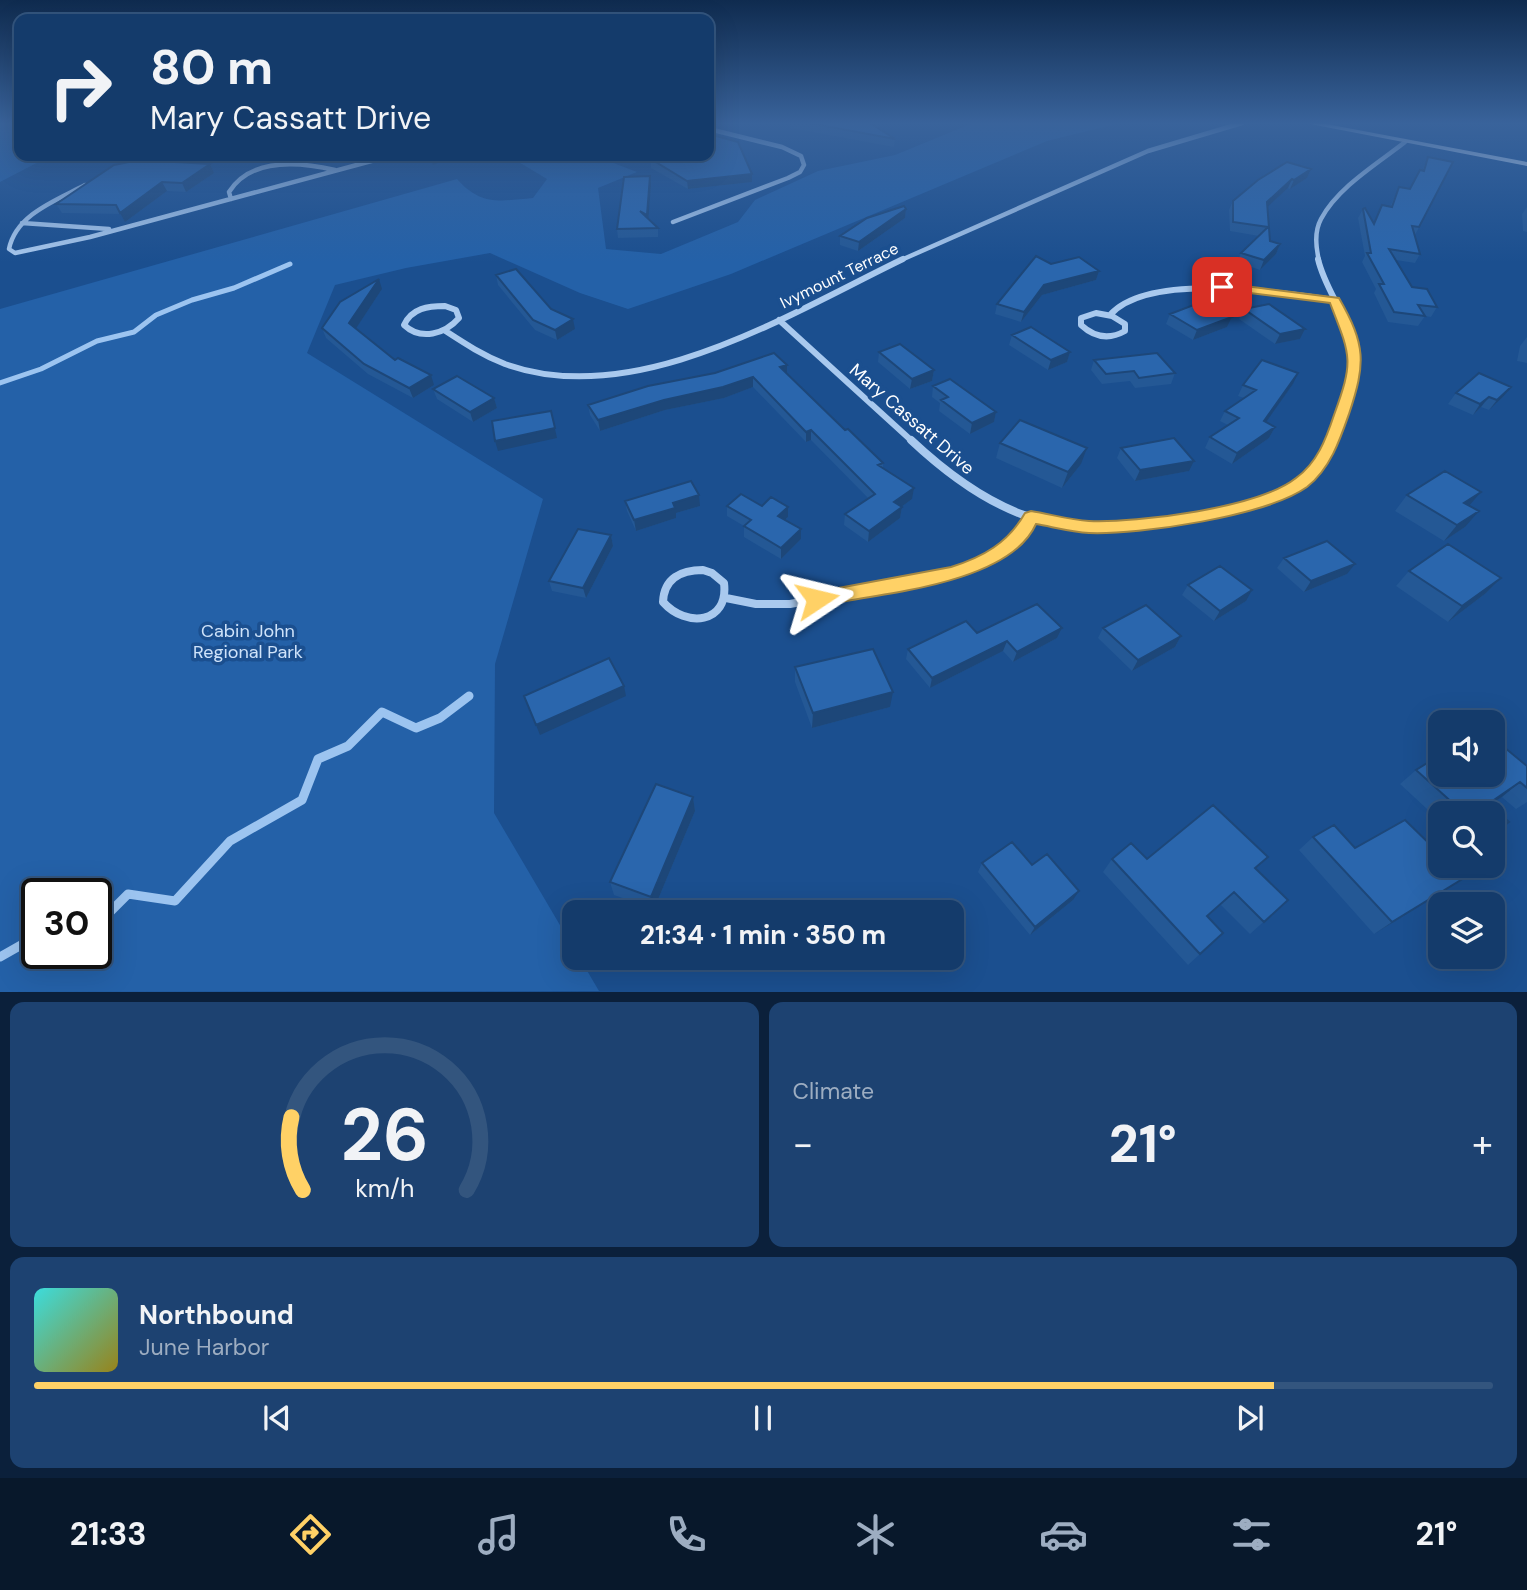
<!DOCTYPE html>
<meta charset="utf-8">
<style>
body{margin:0;font-family:"DM Sans",sans-serif;background:#1d4271;color:#f1f3f6;height:100vh;display:flex;flex-direction:column;font-size:26px;white-space:nowrap}
*{box-sizing:border-box;margin:0}
p{font-size:23px;color:#9dadc1}
.icon{flex:none;width:38px;height:38px;fill:none;stroke:currentColor;stroke-width:2;stroke-linecap:round;stroke-linejoin:round}
.map{position:relative;height:992px;overflow:hidden}
.sheet{display:flex;flex-direction:column;gap:10px;padding:10px;background:#0b203b;flex:1}
.sheet>*{flex:none}
.hud{position:absolute;left:14px;top:14px;width:700px;height:147px;border-radius:14px;box-shadow:0 7px 28px #0002,0 0 0 2px #33557e;background:#143b6b;color:#f1f3f6;overflow:hidden}
.fabs{position:absolute;left:1428px;top:710px;display:grid;gap:14px}
.fabs a{display:grid;place-items:center;width:77px;height:77px;border-radius:14px;background:#143b6b;box-shadow:0 7px 28px #0002,0 0 0 2px #33557e;font-size:35px}
.speed{position:absolute;left:21px;top:878px;display:flex;gap:14px;font-size:35px;font-weight:700;text-align:center}
.speed>*{display:grid;place-content:center;width:91px;height:91px;border-radius:50%;background:#143b6b;box-shadow:0 7px 28px #0002,0 0 0 2px #33557e;line-height:1}
.speed .limit{border:4px solid #111;border-radius:10px;background:#fff;color:#111}
.pin{position:absolute;display:grid;place-items:center;width:60px;height:60px;color:#fff;margin:-30px;border-radius:14px;box-shadow:0 4px 10px #0006}
.me{position:absolute;width:77px;margin:-38px;rotate:80deg;stroke-linejoin:round;filter:drop-shadow(0 0 5px #0008)}
.turn{display:flex;align-items:center;gap:24px;height:147px;padding:0 21px;font-size:32px}
.turn .icon{width:91px;height:91px;stroke-width:2.5}
.turn b{display:block;font-size:49px;line-height:60px}
.big{font-size:52px;font-weight:800;line-height:1.1}
.sheet .card{flex:1;display:flex;flex-direction:column;justify-content:center;gap:10px;min-width:0;padding:0 24px;border-radius:14px;background:#1d4271}
.sheet .dial{align-items:center;gap:0}
.dial svg{height:182px;overflow:visible;fill:none;stroke:#33557e;stroke-width:7;stroke-linecap:round;text-anchor:middle}
.dial text{fill:#f1f3f6;stroke:none}
.song{display:flex;align-items:center;gap:21px}
.cover{width:84px;height:84px;border-radius:10px;background:linear-gradient(135deg,hsl(180 70% 55%),hsl(50 70% 35%))}
.played{height:7px;border-radius:4px;background:linear-gradient(90deg,#ffd166 85%,#33557e 85%)}
.keys{display:flex;justify-content:space-around;direction:ltr}
.heat{display:flex;justify-content:space-between;align-items:center;font-size:38px;direction:ltr}
.sheet .tiles{flex:1;display:grid;gap:10px;grid-template-columns:1fr 1fr}
.card:last-child{grid-column:span 2}
.trip{position:absolute;left:562px;top:900px;width:402px;height:70px;border-radius:14px;background:#143b6b;box-shadow:0 7px 28px #0002,0 0 0 2px #33557e;font-weight:800;line-height:70px;text-align:center}
.tabs{display:flex;height:112px;justify-content:space-around;align-items:center;background:#08182b;color:#9dadc1}
.tabs .icon{width:49px;height:49px}
.tabs .current{color:#ffd166}
.tabs b{font-size:32px;color:#f1f3f6}
.map>svg:first-child{display:block}
.green{fill:#2461a8;fill-rule:evenodd}
.lines{fill:none;stroke-linecap:round;stroke-linejoin:round}
.stream-far1{stroke:#9cc4f0;stroke-width:5}
.stream{stroke:#9cc4f0;stroke-width:9}
.street-far2{stroke:#a9c9ee;stroke-width:4.5}
.street-far1{stroke:#a9c9ee;stroke-width:6}
.street{stroke:#a9c9ee;stroke-width:8}
.secondary{fill:#d6e6fa;fill-rule:evenodd}
.wall{fill:#245895}
.shaded-wall{fill:#1d4779}
.building{fill:#2a66ad;stroke:#1d4779;stroke-width:2}
.route{fill:#ffd166;stroke:#a68842;stroke-width:2}
.labels{text-anchor:middle;stroke-width:7;stroke-linejoin:round;paint-order:stroke}
.far-street-label{font-size:16px;fill:#fff;stroke:#1b4f8f}
.street-label{font-size:18px;fill:#fff;stroke:#1b4f8f}
.park-label{font-size:18px;fill:#cfe3fa;stroke:#1b4f8f}
</style>
<div class="map">
<svg width="1527" height="992" viewBox="0 0 1527 992">
<rect width="100%" height="100%" fill="#1b4f8f"/>
<path class="green" d="M 0,123 L 19,123 L 19,156 L 50,156 L 0,182 Z
M 973,123 L 1120,123 L 1047,141 L 731,274 L 628,309 L 580,293 L 490,253 L 406,268 L 335,285 L 307,353 L 543,499 L 495,664 L 494,813 L 574,949 L 574,957 L 579,957 L 599,991 L 0,992 L 0,309 L 457,179 C 481,206 499,201 533,198 L 547,179 L 517,161 L 535,156 L 595,156 L 637,172 L 598,188 L 606,249 L 661,254 L 738,222 L 755,200 L 818,171 L 895,155 ZM 37,894 L 96,894 L 96,954 L 37,954 Z"/>
<g class="lines">
<path class="stream-far1" d="M 0,383 L 41,369 L 97,341 L 134,332 L 156,315 L 192,300 L 234,288 L 290,264"/>
<path class="stream" d="M 96,926 L 128,894 L 175,901 L 230,841 L 302,800 L 318,759 L 348,746 L 382,712 L 416,728 L 440,718 L 469,696
M 0,957 L 37,936"/>
<path class="street-far2" d="M 85,185 C 57,200 16,214 9,249 L 15,253 L 90,237 L 390,156
M 231,199 L 229,192 C 251,157 300,162 335,170
M 673,222 L 788,178 L 800,172 L 804,165 L 801,156 L 782,147 L 709,129
M 22,223 L 109,229
M 899,261 L 1148,151 L 1242,123
M 1319,261 C 1316,247 1314,232 1321,219 C 1338,187 1377,164 1405,142"/>
<path class="street-far1" d="M 1318,259 C 1322,277 1332,294 1340,310 C 1365,366 1353,389 1331,442
M 445,306 L 456,310 L 459,318 C 445,334 421,341 404,325 C 412,308 428,306 445,306 Z
M 1096,313 L 1112,316 L 1125,324 L 1125,331 C 1109,340 1094,337 1081,325 L 1081,318 Z
M 1110,315 C 1149,271 1282,293 1334,300
M 779,320 L 913,442
M 444,330 C 464,343 482,355 505,364 C 635,411 789,314 903,259"/>
<path class="street" d="M 911,440 C 943,470 979,498 1021,514 C 1081,536 1148,524 1210,513 C 1239,507 1271,503 1296,486 C 1312,474 1323,458 1331,440
M 703,570 L 712,573 L 724,583 C 729,624 686,628 663,602 C 664,578 681,570 703,570 Z
M 726,598 L 756,604 L 790,604 L 951,574 L 1002,553 L 1027,527 L 1031,517"/>
<path class="secondary" d="M 1305,123 L 1321,123 L 1527,162 L 1527,166 Z"/>
</g>
<path class="wall" d="M 791,123 L 870,123 L 895,139 L 894,147 L 791,128 Z
M 396,156 L 455,156 L 433,165 L 431,157 Z
M 1428,157 L 1453,162 L 1415,235 L 1420,254 L 1415,263 L 1396,260 L 1412,287 L 1437,307 L 1431,317 L 1425,316 L 1418,326 L 1388,322 L 1374,293 L 1376,289 L 1362,262 L 1365,256 L 1358,218 L 1363,209 L 1374,223 L 1382,205 L 1390,207 L 1399,187 L 1410,189 L 1422,171 Z
M 651,159 L 752,174 L 752,182 L 688,189 L 651,168 Z
M 210,164 L 214,173 L 186,192 L 167,191 L 125,222 L 121,214 L 62,213 L 56,204 Z
M 1311,169 L 1307,178 L 1290,189 L 1288,188 L 1267,207 L 1270,241 L 1280,244 L 1276,254 L 1260,270 L 1237,262 L 1241,253 L 1259,236 L 1230,231 L 1229,210 L 1233,201 Z
M 650,176 L 651,185 L 648,219 L 658,228 L 658,237 L 618,238 L 617,229 Z
M 1527,207 L 1527,232 L 1523,231 L 1522,214 Z
M 906,209 L 905,218 L 858,251 L 840,245 L 840,236 Z
M 1051,264 L 1099,271 L 1096,280 L 1042,295 L 1021,322 L 995,314 L 997,304 Z
M 496,275 L 551,309 L 575,329 L 557,340 L 535,330 L 498,285 Z
M 382,289 L 356,328 L 395,360 L 434,385 L 413,398 L 368,374 L 326,338 L 322,328 Z
M 1244,309 L 1305,329 L 1300,339 L 1275,344 L 1239,319 Z
M 1170,314 L 1232,317 L 1227,327 L 1193,340 L 1166,324 Z
M 1012,335 L 1070,352 L 1067,362 L 1048,370 L 1009,345 Z
M 1527,337 L 1527,363 L 1517,361 L 1520,346 Z
M 879,352 L 934,370 L 932,381 L 910,389 L 878,362 Z
M 1094,360 L 1175,373 L 1171,384 L 1135,388 L 1130,381 L 1102,384 L 1091,370 Z
M 787,374 L 845,430 L 883,463 L 883,468 L 912,499 L 901,507 L 902,507 L 900,518 L 868,542 L 844,525 L 845,514 L 868,498 L 811,440 L 806,442 L 753,387 L 724,398 L 665,410 L 600,431 L 590,415 L 588,405 L 648,386 Z
M 1293,384 L 1265,422 L 1275,427 L 1269,438 L 1232,464 L 1205,448 L 1210,437 L 1228,425 L 1220,421 L 1225,411 L 1244,398 L 1238,396 L 1243,385 Z
M 933,386 L 996,412 L 994,422 L 970,434 L 939,411 L 940,403 L 932,397 Z
M 1511,387 L 1503,397 L 1489,410 L 1481,407 L 1473,415 L 1448,404 L 1456,393 Z
M 433,389 L 494,398 L 497,408 L 473,422 L 437,399 Z
M 1000,443 L 1081,464 L 1062,488 L 996,458 Z
M 1121,448 L 1189,471 L 1135,481 L 1117,458 Z
M 1407,495 L 1470,506 L 1465,527 L 1444,541 L 1395,511 Z
M 625,501 L 700,506 L 676,513 L 676,518 L 636,531 L 627,511 Z
M 727,506 L 762,506 L 788,517 L 785,520 L 801,539 L 781,559 L 744,537 L 744,526 L 727,516 Z
M 611,535 L 613,546 L 586,598 L 552,591 L 549,581 Z
M 1284,558 L 1347,574 L 1304,592 L 1277,568 Z
M 1409,571 L 1501,578 L 1486,593 L 1448,622 L 1396,586 Z
M 1188,585 L 1246,601 L 1214,621 L 1182,595 Z
M 1062,628 L 1057,638 L 1013,662 L 1003,651 L 930,688 L 906,659 L 908,649 L 977,633 Z
M 1103,628 L 1181,636 L 1175,647 L 1132,671 L 1098,638 Z
M 795,667 L 890,707 L 812,728 L 795,682 Z
M 1527,766 L 1527,802 L 1516,809 L 1502,797 L 1489,805 L 1509,822 L 1493,834 L 1493,814 L 1440,814 L 1440,821 L 1400,784 L 1416,770 Z
M 693,797 L 695,811 L 654,909 L 614,895 L 610,882 Z
M 1313,837 L 1355,848 L 1446,890 L 1374,934 L 1299,850 Z
M 1268,857 L 1255,869 L 1288,900 L 1250,934 L 1221,905 L 1207,917 L 1223,933 L 1188,965 L 1103,872 L 1112,859 L 1147,859 Z
M 982,863 L 1032,865 L 1073,900 L 1030,935 L 978,872 Z"/>
<path class="shaded-wall" d="M 433,156 L 455,156 L 433,165 L 430,157 Z
M 210,164 L 214,173 L 186,192 L 182,183 Z
M 1311,169 L 1307,178 L 1290,189 L 1294,180 Z
M 752,174 L 752,182 L 688,189 L 687,181 Z
M 650,176 L 651,185 L 648,224 L 647,215 Z
M 1292,179 L 1288,188 L 1263,211 L 1267,202 Z
M 162,182 L 167,191 L 125,222 L 120,213 Z
M 906,209 L 905,218 L 858,251 L 859,242 Z
M 1280,244 L 1276,254 L 1260,270 L 1264,260 Z
M 1099,271 L 1096,280 L 1042,295 L 1021,322 L 1024,312 L 1044,285 Z
M 379,279 L 382,289 L 353,333 L 349,323 Z
M 1232,317 L 1227,327 L 1193,340 L 1197,330 Z
M 573,319 L 575,329 L 557,340 L 555,330 Z
M 1305,329 L 1300,339 L 1275,344 L 1280,334 Z
M 1070,352 L 1067,362 L 1048,370 L 1051,360 Z
M 787,365 L 787,375 L 780,367 Z
M 934,370 L 932,381 L 910,389 L 912,379 Z
M 1298,373 L 1293,384 L 1259,432 L 1264,421 Z
M 431,375 L 434,385 L 413,398 L 409,388 Z
M 753,377 L 753,387 L 724,398 L 665,410 L 600,431 L 598,420 L 664,400 Z
M 1511,387 L 1503,397 L 1489,410 L 1497,400 Z
M 1489,397 L 1481,407 L 1473,415 L 1480,404 Z
M 494,398 L 497,408 L 473,422 L 470,412 Z
M 551,411 L 557,438 L 498,451 L 495,441 Z
M 996,412 L 994,422 L 970,434 L 972,423 Z
M 1275,427 L 1269,438 L 1232,464 L 1237,453 Z
M 811,430 L 811,440 L 806,442 L 806,432 Z
M 1087,448 L 1081,464 L 1062,488 L 1068,472 Z
M 1194,461 L 1189,471 L 1135,481 L 1140,470 Z
M 914,488 L 912,499 L 893,513 L 894,502 Z
M 1481,492 L 1468,507 L 1464,503 Z
M 699,495 L 700,506 L 676,513 L 676,518 L 636,531 L 634,520 L 673,503 Z
M 788,507 L 788,517 L 778,526 L 778,516 Z
M 902,507 L 900,518 L 868,542 L 869,531 Z
M 1479,511 L 1465,527 L 1444,541 L 1457,525 Z
M 801,529 L 801,539 L 781,559 L 781,548 Z
M 611,535 L 613,546 L 586,598 L 583,588 Z
M 1355,564 L 1347,574 L 1304,592 L 1311,581 Z
M 1501,578 L 1486,593 L 1448,622 L 1462,606 Z
M 1252,590 L 1246,601 L 1214,621 L 1220,611 Z
M 1062,628 L 1057,638 L 1013,662 L 1017,652 Z
M 1181,636 L 1175,647 L 1132,671 L 1138,660 Z
M 1007,641 L 1003,651 L 930,688 L 932,678 Z
M 624,686 L 626,696 L 540,735 L 536,725 Z
M 893,692 L 890,707 L 812,728 L 813,713 Z
M 1520,782 L 1502,797 L 1475,814 L 1488,804 Z
M 693,797 L 695,811 L 654,909 L 651,897 Z
M 1464,878 L 1446,890 L 1374,934 L 1392,922 Z
M 1079,891 L 1073,900 L 1030,935 L 1035,927 Z"/>
<path class="building" d="M 809,123 L 870,123 L 895,139 Z
M 709,134 L 738,142 L 752,174 L 687,181 L 651,159 L 657,156 L 709,156 Z
M 1428,157 L 1453,162 L 1419,227 L 1412,226 L 1420,254 L 1389,249 L 1412,287 L 1427,289 L 1437,307 L 1418,305 L 1425,316 L 1394,312 L 1379,284 L 1384,284 L 1367,253 L 1371,253 L 1363,209 L 1365,208 L 1374,224 L 1382,205 L 1392,207 L 1399,187 L 1410,189 L 1420,170 L 1424,171 Z
M 139,160 L 210,164 L 182,183 L 162,182 L 120,213 L 116,205 L 56,204 L 114,165 Z
M 1287,162 L 1311,169 L 1294,180 L 1292,179 L 1267,202 L 1270,241 L 1280,244 L 1264,260 L 1241,253 L 1268,227 L 1233,222 L 1233,201 L 1258,180 Z
M 650,176 L 647,215 L 640,211 L 658,228 L 617,229 L 624,177 Z
M 904,206 L 906,209 L 859,242 L 840,236 L 867,218 Z
M 1036,256 L 1051,264 L 1079,257 L 1099,271 L 1044,285 L 1024,312 L 997,304 Z
M 516,269 L 551,309 L 573,319 L 555,330 L 533,320 L 496,275 Z
M 379,279 L 349,323 L 395,360 L 398,358 L 431,375 L 409,388 L 364,364 L 322,328 L 340,302 Z
M 1204,301 L 1232,317 L 1197,330 L 1170,314 Z
M 1269,304 L 1305,329 L 1280,334 L 1244,309 Z
M 1031,327 L 1070,352 L 1051,360 L 1012,335 Z
M 900,344 L 934,370 L 912,379 L 879,352 Z
M 774,353 L 787,365 L 780,367 L 845,430 L 848,429 L 883,463 L 878,465 L 914,488 L 894,502 L 902,507 L 869,531 L 845,514 L 875,494 L 811,430 L 806,432 L 753,377 L 723,387 L 664,400 L 598,420 L 588,405 L 648,386 L 715,373 Z
M 1157,353 L 1175,373 L 1139,378 L 1134,371 L 1106,374 L 1094,360 Z
M 1262,360 L 1298,373 L 1264,421 L 1275,427 L 1237,453 L 1210,437 L 1239,418 L 1225,411 L 1256,390 L 1243,385 Z
M 1479,373 L 1511,387 L 1497,400 L 1489,397 L 1480,404 L 1456,393 Z
M 457,376 L 494,398 L 470,412 L 433,389 Z
M 950,379 L 996,412 L 972,423 L 941,400 L 948,397 L 933,386 Z
M 551,411 L 555,428 L 495,441 L 492,421 Z
M 1020,420 L 1087,448 L 1068,472 L 1000,443 Z
M 1174,438 L 1194,461 L 1140,470 L 1121,448 Z
M 1445,471 L 1481,492 L 1464,503 L 1479,511 L 1457,525 L 1407,495 Z
M 691,481 L 699,495 L 673,503 L 675,508 L 634,520 L 625,501 Z
M 741,494 L 762,506 L 771,497 L 788,507 L 778,516 L 801,529 L 781,548 L 744,526 L 751,520 L 727,506 Z
M 578,529 L 611,535 L 583,588 L 549,581 Z
M 1327,541 L 1355,564 L 1311,581 L 1284,558 Z
M 1448,544 L 1501,578 L 1462,606 L 1409,571 Z
M 1220,566 L 1252,590 L 1220,611 L 1188,585 Z
M 1037,604 L 1062,628 L 1017,652 L 1007,641 L 932,678 L 908,649 L 966,621 L 977,633 Z
M 1146,605 L 1181,636 L 1138,660 L 1103,628 Z
M 873,649 L 893,692 L 813,713 L 795,667 Z
M 609,658 L 624,686 L 536,725 L 524,696 Z
M 1493,738 L 1527,766 L 1527,788 L 1520,782 L 1488,804 L 1509,822 L 1493,833 L 1493,814 L 1465,814 L 1416,770 L 1440,755 L 1440,775 L 1493,775 Z
M 656,784 L 693,797 L 651,897 L 610,882 Z
M 1213,805 L 1268,857 L 1255,868 L 1288,900 L 1264,922 L 1234,892 L 1207,916 L 1223,933 L 1200,954 L 1112,859 L 1131,843 L 1147,859 Z
M 1405,820 L 1440,854 L 1440,866 L 1453,866 L 1464,878 L 1392,922 L 1313,837 L 1334,825 L 1355,848 Z
M 1012,842 L 1032,865 L 1047,854 L 1079,891 L 1035,927 L 982,863 Z"/>
<linearGradient id="sky" x2="0" y2="1"><stop stop-color="#0f2b4f"/><stop offset="0.47" stop-color="#39639b"/><stop offset="1" stop-color="#39639b" stop-opacity="0"/></linearGradient>
<rect width="1527" height="262" fill="url(#sky)"/>
<path class="route" d="M 1222,283 L 1339,298 C 1366,345 1366,363 1349,414 C 1340,440 1330,469 1307,487 C 1266,516 1140,535 1089,533 C 1072,532 1053,527 1036,524 C 1009,585 877,594 817,606 L 811,604 L 808,599 L 811,594 L 817,592 L 951,567 C 983,557 1008,543 1025,513 L 1031,511 C 1050,514 1070,520 1089,521 C 1138,523 1258,508 1296,478 C 1317,463 1326,439 1334,415 C 1354,360 1351,357 1330,303 L 1218,289 L 1218,284 Z"/>
<g class="labels">
<g class="far-street-label">
<text transform="translate(839 275) rotate(-26)" y="6">Ivymount Terrace</text>
</g>
<g class="street-label">
<text transform="translate(912 419) rotate(41)" y="6">Mary Cassatt Drive</text>
</g>
<g class="park-label">
<text x="248" y="637">Cabin John<tspan x="248" dy="21">Regional Park</tspan></text>
</g>
</g>
</svg>
<div class="fabs">
<a><svg class="icon" aria-label="sound" viewBox="0 0 24 24"><path d="M4 9h4l5-4v14l-5-4H4zM17 9q2 3 0 6"/></svg></a>
<a><svg class="icon" aria-label="search" viewBox="0 0 24 24"><circle cx="10" cy="10" r="6"/><path d="M15 15l6 6"/></svg></a>
<a><svg class="icon" aria-label="layers" viewBox="0 0 24 24"><path d="M12 4l9 5-9 5-9-5zM3 14l9 5 9-5"/></svg></a>
</div>
<div class="speed"><div class="limit">30</div></div>
<div class="pin" style="left:1222px;top:287px;background:#d93025"><svg class="icon" aria-label="arrive" viewBox="0 0 24 24"><path d="M6 21V4h12l-3 4 3 4H6"/></svg></div>
<svg class="me" style="left:817px;top:599px" viewBox="-20 -20 40 40"><path d="M0-17L14 15 0 8-14 15z" fill="#ffd166" stroke="#fff" stroke-width="4"/></svg>
<div class="trip">21:34 · 1 min · 350 m</div>
<div class="hud">
<div class="turn"><svg class="icon" aria-label="right" viewBox="0 0 24 24"><path d="M7 20v-9h11M14 6l5 5-5 5"/></svg><div><b>80 m</b>Mary Cassatt Drive</div></div>
</div>
</div>
<section class="sheet">
<div class="tiles">
<div class="card dial"><svg viewBox="0 0 100 80">
<path d="M14 69A42 42 0 1 1 86 69"/>
<path d="M14 69A42 42 0 0 1 9 37" stroke="#ffd166"/>
<text x="50" y="56" font-size="32" font-weight="700">26</text>
<text x="50" y="72" font-size="11">km/h</text>
</svg></div>
<div class="card"><p>Climate</p>
<div class="heat"><a>−</a><b class="big">21°</b><a>+</a></div>
</div>
<div class="card">
<div class="song"><i class="cover"></i><div><b>Northbound</b><p>June Harbor</p></div></div>
<div class="played"></div>
<div class="keys"><svg class="icon" aria-label="previous" viewBox="0 0 24 24"><path d="M18 5L8 12l10 7zM5 5v14"/></svg><svg class="icon" aria-label="pause" viewBox="0 0 24 24"><path d="M8 5v14M16 5v14"/></svg><svg class="icon" aria-label="next" viewBox="0 0 24 24"><path d="M6 5l10 7-10 7zM19 5v14"/></svg></div>
</div>
</div>
</section>
<nav class="tabs">
<b>21:33</b>
<svg class="icon current" aria-label="directions" viewBox="0 0 24 24"><path d="M12 3l9 9-9 9-9-9zM9 14v-3h6M13 9l2 2-2 2"/></svg>
<svg class="icon" aria-label="music" viewBox="0 0 24 24"><path d="M9 18V5l10-2v13"/><circle cx="6" cy="18" r="3"/><circle cx="16" cy="16" r="3"/></svg>
<svg class="icon" aria-label="phone" viewBox="0 0 24 24"><path d="M5 4h4l2 5-3 2q2 4 5 5l2-3 5 2v4C11 20 4 13 5 4z"/></svg>
<svg class="icon" aria-label="climate" viewBox="0 0 24 24"><path d="M12 3v18M4 7l16 10M4 17L20 7"/></svg>
<svg class="icon" aria-label="car" viewBox="0 0 24 24"><path d="M5 17H2v-5l4-1 3-4h7l3 4 3 1v5h-3M9 17h6M6 11h13"/><circle cx="7" cy="17" r="2"/><circle cx="17" cy="17" r="2"/></svg>
<svg class="icon" aria-label="filters" viewBox="0 0 24 24"><path d="M4 7h16M4 17h16"/><circle cx="9" cy="7" r="2"/><circle cx="15" cy="17" r="2"/></svg>
<b>21°</b>
</nav>
